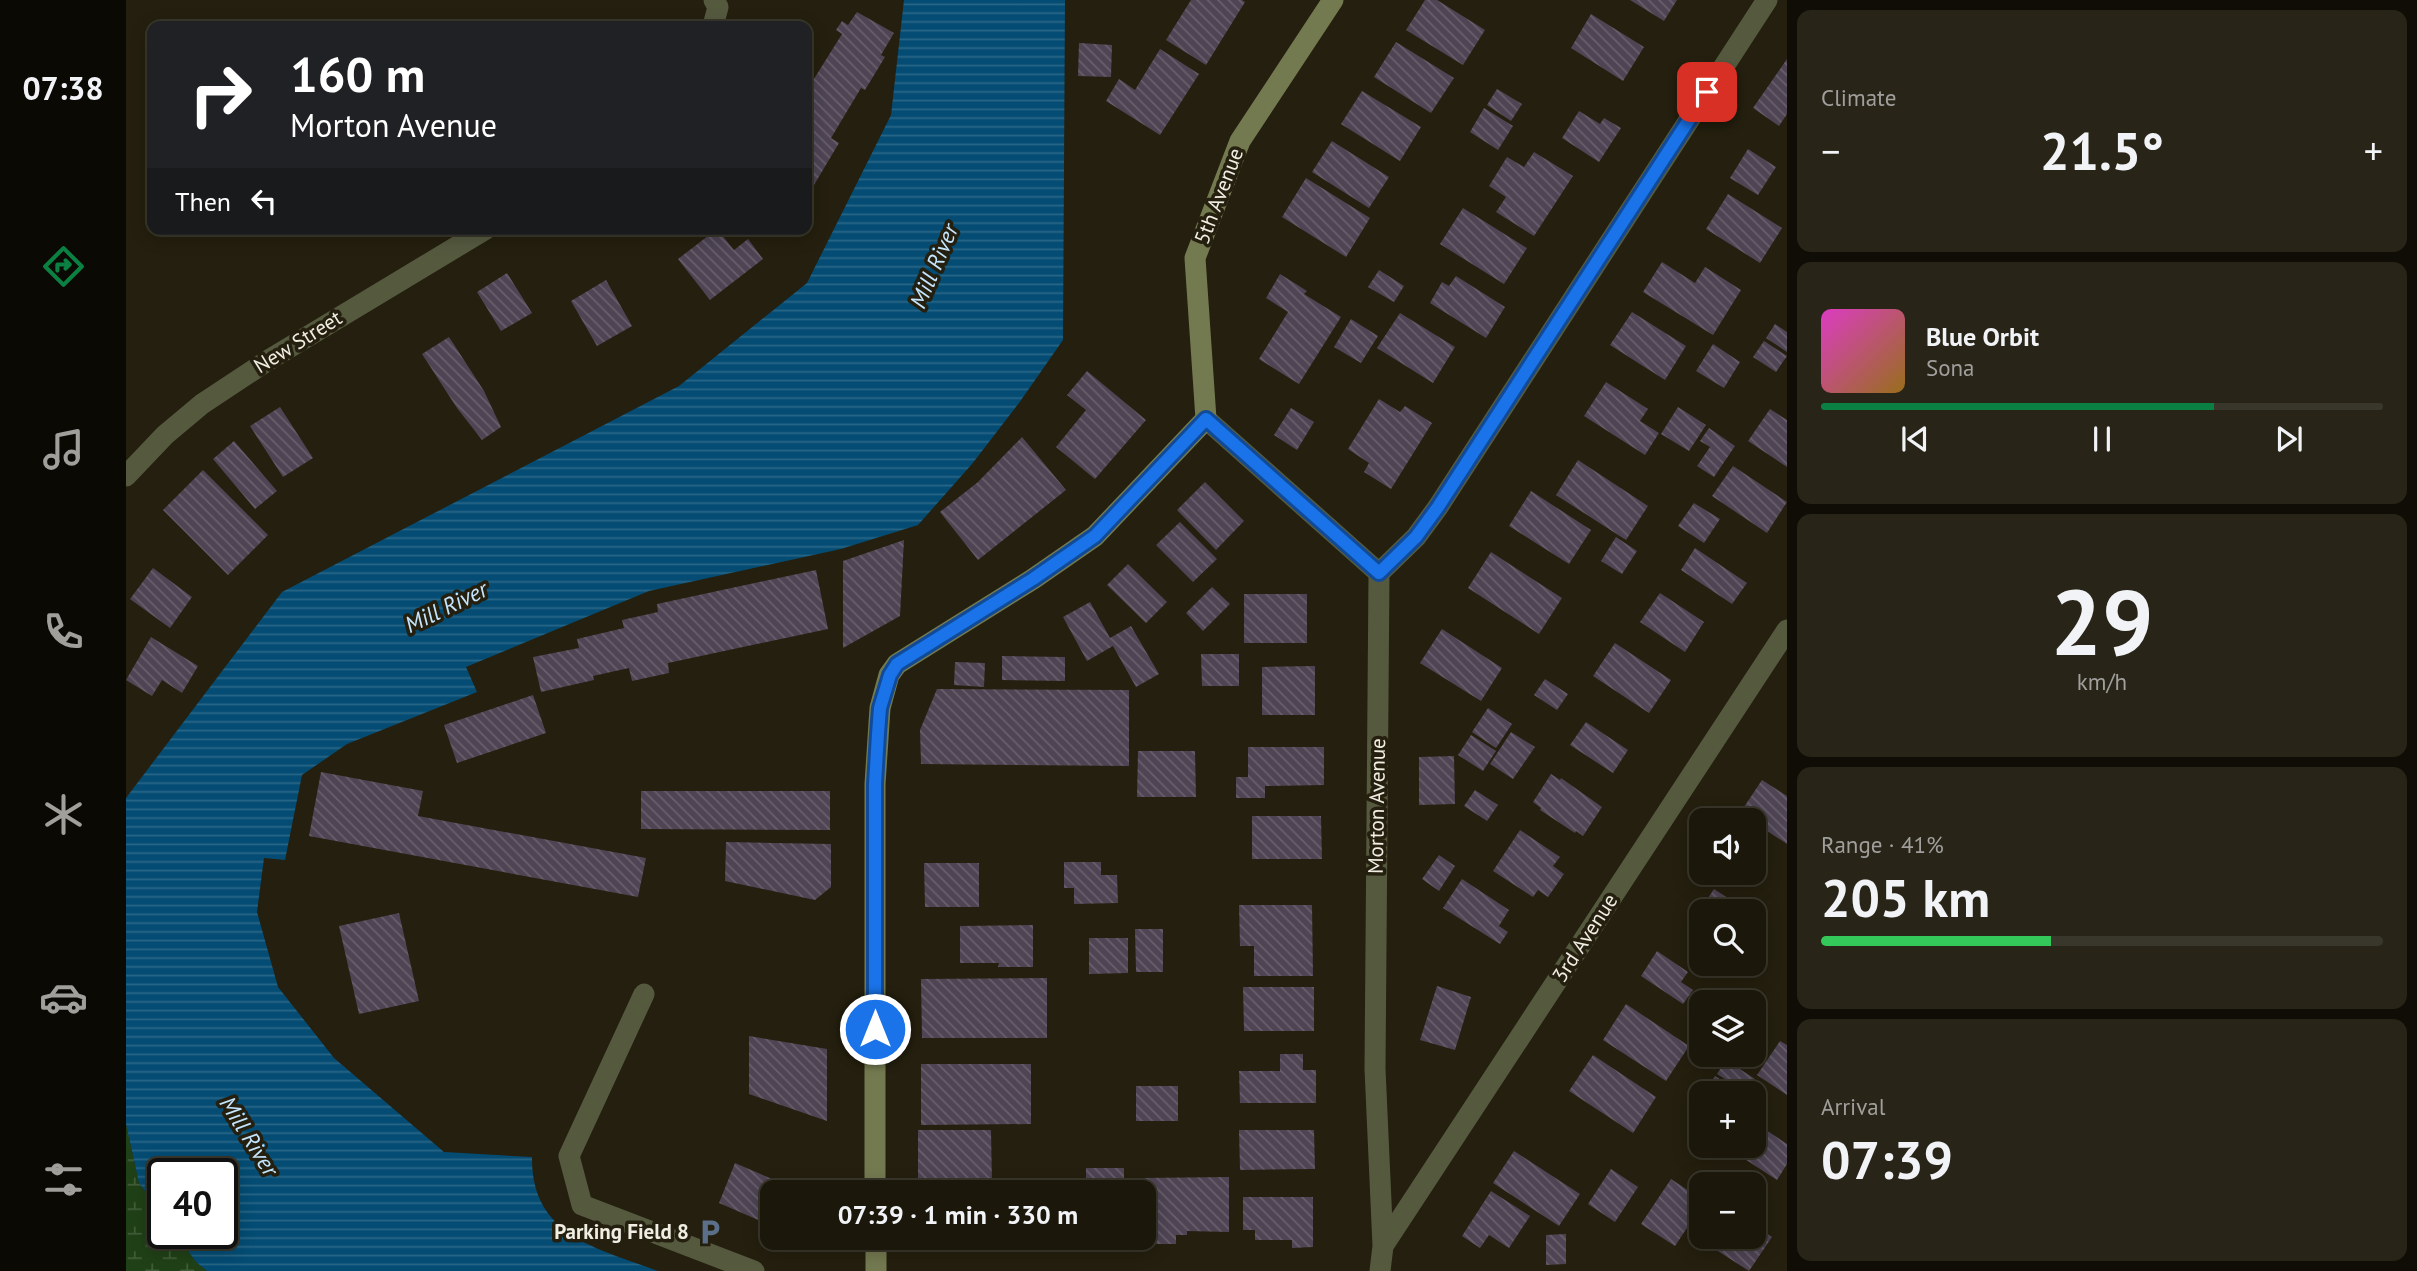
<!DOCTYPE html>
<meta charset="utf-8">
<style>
body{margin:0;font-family:"PT Sans",sans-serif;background:#282418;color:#f1f3f6;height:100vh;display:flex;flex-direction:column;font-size:26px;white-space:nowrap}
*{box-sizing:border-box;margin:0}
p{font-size:23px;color:#a09f9c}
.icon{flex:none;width:38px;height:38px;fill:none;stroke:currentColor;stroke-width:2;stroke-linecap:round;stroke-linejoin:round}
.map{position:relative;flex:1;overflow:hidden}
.details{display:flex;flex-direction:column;gap:10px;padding:10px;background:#0f0d06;width:630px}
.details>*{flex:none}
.top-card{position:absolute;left:21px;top:21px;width:665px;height:214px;border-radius:14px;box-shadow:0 4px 18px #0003,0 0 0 2px #39362b;background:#202124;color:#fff;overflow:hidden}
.fabs{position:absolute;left:1563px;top:808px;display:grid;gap:14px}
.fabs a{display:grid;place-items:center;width:77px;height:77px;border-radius:14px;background:#1b170a;box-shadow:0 4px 18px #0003,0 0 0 2px #39362b;font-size:35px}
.speed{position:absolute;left:21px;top:1158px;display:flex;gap:14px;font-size:35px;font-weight:700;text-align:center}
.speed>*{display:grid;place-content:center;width:91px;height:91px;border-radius:50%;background:#1b170a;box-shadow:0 4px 18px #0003,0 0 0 2px #39362b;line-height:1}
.speed .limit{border:4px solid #111;border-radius:10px;background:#fff;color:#111}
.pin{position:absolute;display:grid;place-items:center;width:60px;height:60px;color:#fff;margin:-30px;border-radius:14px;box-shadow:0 4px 10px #0006}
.me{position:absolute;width:77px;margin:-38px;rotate:0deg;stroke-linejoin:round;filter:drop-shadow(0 0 5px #0008)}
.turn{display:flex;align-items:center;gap:24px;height:147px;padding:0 28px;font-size:32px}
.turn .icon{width:91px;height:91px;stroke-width:2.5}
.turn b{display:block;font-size:49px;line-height:60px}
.then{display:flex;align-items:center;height:66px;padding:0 28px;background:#0003;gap:14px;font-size:26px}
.big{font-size:52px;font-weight:800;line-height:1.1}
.details .widget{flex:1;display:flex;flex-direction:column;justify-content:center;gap:10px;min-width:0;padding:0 24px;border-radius:14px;background:#282418}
.details .dial{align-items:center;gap:0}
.dial b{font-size:91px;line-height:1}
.song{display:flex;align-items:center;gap:21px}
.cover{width:84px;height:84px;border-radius:10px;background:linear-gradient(135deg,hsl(310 70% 55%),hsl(40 70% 35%))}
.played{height:7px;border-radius:4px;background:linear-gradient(90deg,#0b8043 70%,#39362b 70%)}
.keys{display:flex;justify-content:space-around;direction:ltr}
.heat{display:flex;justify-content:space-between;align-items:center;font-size:38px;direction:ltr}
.charge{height:10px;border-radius:5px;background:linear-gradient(90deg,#34c759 41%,#39362b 0)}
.trip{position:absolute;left:634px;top:1180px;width:396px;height:70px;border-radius:14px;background:#1b170a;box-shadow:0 4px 18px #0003,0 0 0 2px #39362b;font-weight:800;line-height:70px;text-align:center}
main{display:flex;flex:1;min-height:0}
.tab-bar{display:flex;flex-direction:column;width:126px;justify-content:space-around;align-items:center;background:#0b0904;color:#a09f9c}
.tab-bar .icon{width:49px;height:49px}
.tab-bar .selected{color:#0b8043}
.tab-bar b{font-size:32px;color:#f1f3f6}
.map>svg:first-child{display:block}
.wetland{fill:url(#wetland-marsh)}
.water{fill:url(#water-rules)}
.building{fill:url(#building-back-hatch)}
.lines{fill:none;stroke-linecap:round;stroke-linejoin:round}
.street{stroke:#555a3f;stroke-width:21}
.secondary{stroke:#747a50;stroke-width:21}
.route-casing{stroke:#114b97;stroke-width:18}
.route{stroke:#1a73e8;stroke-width:12}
.labels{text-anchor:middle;stroke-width:7;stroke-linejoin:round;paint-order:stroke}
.street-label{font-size:21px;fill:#f0ede2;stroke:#241f0e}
.poi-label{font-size:21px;font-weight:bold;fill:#f0ede2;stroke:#241f0e;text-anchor:end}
.water-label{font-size:23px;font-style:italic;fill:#c5e5fe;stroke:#241f0e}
</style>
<main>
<nav class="tab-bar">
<b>07:38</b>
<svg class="icon selected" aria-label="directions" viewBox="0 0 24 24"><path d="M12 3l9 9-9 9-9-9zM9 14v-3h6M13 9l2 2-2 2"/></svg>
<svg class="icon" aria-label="music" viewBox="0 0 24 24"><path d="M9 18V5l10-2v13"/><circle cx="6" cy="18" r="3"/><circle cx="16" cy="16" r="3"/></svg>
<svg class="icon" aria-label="phone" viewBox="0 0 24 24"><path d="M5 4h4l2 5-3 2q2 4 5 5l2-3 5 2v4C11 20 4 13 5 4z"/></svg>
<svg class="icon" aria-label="climate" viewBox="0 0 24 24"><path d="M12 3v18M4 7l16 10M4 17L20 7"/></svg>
<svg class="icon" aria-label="car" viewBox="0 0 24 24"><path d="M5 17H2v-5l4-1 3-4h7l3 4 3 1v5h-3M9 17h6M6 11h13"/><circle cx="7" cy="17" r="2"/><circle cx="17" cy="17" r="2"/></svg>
<svg class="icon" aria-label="filters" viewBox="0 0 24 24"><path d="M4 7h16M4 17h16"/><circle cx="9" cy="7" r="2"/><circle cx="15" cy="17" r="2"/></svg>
</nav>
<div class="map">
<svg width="1661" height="1271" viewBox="0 0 1661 1271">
<defs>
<pattern id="wetland-marsh" width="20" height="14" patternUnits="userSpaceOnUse" patternTransform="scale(1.75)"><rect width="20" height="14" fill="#204117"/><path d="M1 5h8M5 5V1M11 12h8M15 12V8" fill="none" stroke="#415d38"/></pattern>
<pattern id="water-rules" width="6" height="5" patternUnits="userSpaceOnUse" patternTransform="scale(1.75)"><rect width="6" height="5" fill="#044c73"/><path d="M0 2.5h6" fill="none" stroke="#296687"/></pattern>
<pattern id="building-back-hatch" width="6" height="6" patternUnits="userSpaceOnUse" patternTransform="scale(1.75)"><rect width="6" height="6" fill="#4e4454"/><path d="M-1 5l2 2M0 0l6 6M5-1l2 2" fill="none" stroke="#685f6c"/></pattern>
</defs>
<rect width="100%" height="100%" fill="#241f0e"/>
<path class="wetland" d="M 0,1124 L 13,1183 L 37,1216 L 37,1234 L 50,1234 L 70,1262 L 81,1271 L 0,1271 Z"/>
<path class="water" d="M 778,0 L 939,0 L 937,340 L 893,403 L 846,464 L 792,525 L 715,549 L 523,591 L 340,667 L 351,692 L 221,744 L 176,775 L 159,860 L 138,858 L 131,912 L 152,987 L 208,1058 L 318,1152 L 406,1157 C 405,1236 471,1248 532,1271 L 81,1271 L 70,1262 L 50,1234 L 96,1234 L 96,1174 L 37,1174 L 37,1216 L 13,1183 L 0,1124 L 0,798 L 156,592 L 553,386 L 681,283 L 765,115 Z"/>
<path class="building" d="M 1065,0 L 1116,0 L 1119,2 L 1080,65 L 1040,40 Z
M 1299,0 L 1311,0 L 1359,30 L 1337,65 L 1280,30 Z
M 1504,0 L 1551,0 L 1538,21 Z
M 731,12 L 768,33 L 755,55 L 759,57 L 739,90 L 735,88 L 705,138 L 713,143 L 685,190 L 681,187 L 681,90 L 716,34 L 710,30 L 716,21 L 722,25 Z
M 1465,14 L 1518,47 L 1497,81 L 1445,48 Z
M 1270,42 L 1328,78 L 1305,113 L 1248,77 Z
M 953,43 L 986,45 L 985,77 L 952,76 Z
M 1034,49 L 1073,74 L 1034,135 L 980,101 L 993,79 L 1009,90 Z
M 1661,59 L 1661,114 L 1653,126 L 1627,108 Z
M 1371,89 L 1396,104 L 1385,121 L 1361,105 Z
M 1236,91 L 1295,127 L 1274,161 L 1215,124 Z
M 1358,108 L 1387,126 L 1372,150 L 1344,132 Z
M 1453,111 L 1474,124 L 1478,118 L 1495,128 L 1473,162 L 1436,138 Z
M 1206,141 L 1263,177 L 1243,208 L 1186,172 Z
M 1622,149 L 1650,167 L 1632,195 L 1604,178 Z
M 1408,152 L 1447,176 L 1408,236 L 1370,212 L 1380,197 L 1363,186 L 1381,157 L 1398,167 Z
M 1180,178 L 1244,218 L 1220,257 L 1156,217 Z
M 1602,194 L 1656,228 L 1634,263 L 1580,229 Z
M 1337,208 L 1401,248 L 1378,284 L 1314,244 Z
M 591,229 L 608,250 L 622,239 L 637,259 L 584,300 L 552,259 Z
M 1536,262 L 1569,283 L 1579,267 L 1615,290 L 1587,335 L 1517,292 Z
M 1253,270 L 1278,286 L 1268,302 L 1242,287 Z
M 381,273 L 406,313 L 375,331 L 351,292 Z
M 1154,274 L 1181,291 L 1178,294 L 1215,317 L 1173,384 L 1133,359 L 1162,312 L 1140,298 Z
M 1330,276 L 1379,307 L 1360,338 L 1304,303 L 1316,282 L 1323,286 Z
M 480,280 L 506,326 L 471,346 L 445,301 Z
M 1506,312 L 1560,346 L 1539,380 L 1484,345 Z
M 1274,313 L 1329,347 L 1307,383 L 1251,348 Z
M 1225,319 L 1252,336 L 1235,363 L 1208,347 Z
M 1649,324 L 1661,332 L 1661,352 L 1640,338 Z
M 323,337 L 358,391 L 375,427 L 356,440 L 331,408 L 296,354 Z
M 1638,341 L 1661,356 L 1650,372 L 1627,357 Z
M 1587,344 L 1614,362 L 1598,388 L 1570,371 Z
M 961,371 L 1020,420 L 969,479 L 930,447 L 960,410 L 941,395 Z
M 1480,382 L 1522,409 L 1514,421 L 1533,433 L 1519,455 L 1458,416 Z
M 1253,399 L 1274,412 L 1279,406 L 1306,423 L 1265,489 L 1238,472 L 1243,463 L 1222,449 Z
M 154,407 L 187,458 L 157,477 L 124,426 Z
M 1552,407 L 1580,425 L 1563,451 L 1535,434 Z
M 1165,408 L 1188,422 L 1171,450 L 1148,435 Z
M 1644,409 L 1661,420 L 1661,467 L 1622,441 Z
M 1583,428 L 1609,446 L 1588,477 L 1571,466 L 1584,447 L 1574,441 Z
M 896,437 L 940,490 L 852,560 L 814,512 L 852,482 Z
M 108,441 L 151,491 L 129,509 L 87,459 Z
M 1452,460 L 1522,506 L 1500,540 L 1430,495 Z
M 1607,466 L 1661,502 L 1641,533 L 1586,496 Z
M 77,470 L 142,535 L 102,575 L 37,510 Z
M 1079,482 L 1118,521 L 1090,550 L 1051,510 Z
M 1405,491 L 1465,530 L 1443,564 L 1383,526 Z
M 1568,503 L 1594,519 L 1578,543 L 1552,526 Z
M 1054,522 L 1091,559 L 1067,582 L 1030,545 Z
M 1490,537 L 1511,551 L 1496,574 L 1475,561 Z
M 778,540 L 774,616 L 717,648 L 717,561 Z
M 1569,548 L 1621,583 L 1606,604 L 1555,570 Z
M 1365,552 L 1436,598 L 1413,634 L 1342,588 Z
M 1002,564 L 1041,602 L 1020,623 L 981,585 Z
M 27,568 L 66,597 L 44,628 L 4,599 Z
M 690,570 L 702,629 L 542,663 L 543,673 L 506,681 L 503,668 L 467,676 L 468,680 L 415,692 L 407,657 L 453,648 L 451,639 L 498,628 L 496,620 L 532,612 L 531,604 Z
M 1086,587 L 1104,604 L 1077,631 L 1060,613 Z
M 1534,593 L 1578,622 L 1559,652 L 1514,622 Z
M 1118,594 L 1181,594 L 1181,643 L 1118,643 Z
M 964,602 L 984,638 L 1005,626 L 1033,674 L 1010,687 L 987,646 L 961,661 L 937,617 Z
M 1316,629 L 1376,668 L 1355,701 L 1294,663 Z
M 25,637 L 72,666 L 56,693 L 36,680 L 26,696 L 0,680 Z
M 1489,643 L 1545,680 L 1523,713 L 1467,676 Z
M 1075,654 L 1113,654 L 1113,686 L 1076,686 Z
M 876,656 L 939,657 L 939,681 L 876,680 Z
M 829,662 L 859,663 L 858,687 L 828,685 Z
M 1189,666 L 1189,715 L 1136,715 L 1136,667 Z
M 1419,679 L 1442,694 L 1431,710 L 1408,695 Z
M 811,689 L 1003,690 L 1003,766 L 795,764 L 794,730 Z
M 407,695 L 420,733 L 331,763 L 318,725 Z
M 1362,708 L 1386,724 L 1370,748 L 1346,732 Z
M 1460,722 L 1502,750 L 1487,773 L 1444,745 Z
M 1385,732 L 1409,747 L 1387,779 L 1364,764 Z
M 1345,735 L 1370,751 L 1357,771 L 1332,755 Z
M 1122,747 L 1198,747 L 1198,785 L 1139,786 L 1139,798 L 1110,798 L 1110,777 L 1122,777 Z
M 1012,751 L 1069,751 L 1070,797 L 1011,797 Z
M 1328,756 L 1329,804 L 1293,805 L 1293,757 Z
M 195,772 L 297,791 L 292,816 L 520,858 L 512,897 L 183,836 Z
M 1425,774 L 1434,780 L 1435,778 L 1476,807 L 1457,836 L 1450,831 L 1449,833 L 1414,810 L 1415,808 L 1407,802 Z
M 1636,780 L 1661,796 L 1661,844 L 1614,813 Z
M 1349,790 L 1372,805 L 1361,821 L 1338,806 Z
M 515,791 L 704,791 L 704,830 L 515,829 Z
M 1126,816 L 1195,816 L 1196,859 L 1126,859 Z
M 1394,830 L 1434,857 L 1427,866 L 1438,874 L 1422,897 L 1412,890 L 1407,897 L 1367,871 Z
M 600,842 L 705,844 L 705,887 L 689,900 L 599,881 Z
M 1313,855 L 1329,866 L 1313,891 L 1296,879 Z
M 938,862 L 975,862 L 975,875 L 991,875 L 992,903 L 948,904 L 948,888 L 938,888 Z
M 798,863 L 853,863 L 853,907 L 799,907 Z
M 1336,879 L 1383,910 L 1373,926 L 1382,932 L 1374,944 L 1317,908 Z
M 1588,889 L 1623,912 L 1575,912 L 1575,923 L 1568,919 Z
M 1113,905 L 1186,905 L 1187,976 L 1128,976 L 1128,946 L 1114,946 Z
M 273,913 L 293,1001 L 233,1014 L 213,926 Z
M 1628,915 L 1636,920 L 1628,934 Z
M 907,925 L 907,967 L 872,967 L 873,963 L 834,963 L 834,926 Z
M 1009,929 L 1037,929 L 1037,972 L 1010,972 Z
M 963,938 L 1002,938 L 1002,973 L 963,974 Z
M 1531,951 L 1562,972 L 1555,982 L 1567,990 L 1557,1004 L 1515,976 Z
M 921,978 L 921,1038 L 796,1038 L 795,979 Z
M 1311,986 L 1345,997 L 1329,1050 L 1294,1040 Z
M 1117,987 L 1188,987 L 1188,1031 L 1118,1031 Z
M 1500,1004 L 1563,1046 L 1540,1081 L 1477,1040 Z
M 623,1036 L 701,1049 L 701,1121 L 623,1094 Z
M 1654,1041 L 1661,1045 L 1661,1095 L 1631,1075 Z
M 1154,1054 L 1177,1054 L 1177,1070 L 1190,1070 L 1190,1103 L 1114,1103 L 1113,1071 L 1154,1071 Z
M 1467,1055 L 1530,1097 L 1507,1133 L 1443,1091 Z
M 1600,1060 L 1629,1079 L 1620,1092 L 1591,1074 Z
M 795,1064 L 905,1064 L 905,1124 L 795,1125 Z
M 1589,1076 L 1616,1094 L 1577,1094 Z
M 1010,1086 L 1052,1086 L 1052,1121 L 1010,1121 Z
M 1631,1124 L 1661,1144 L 1661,1164 L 1651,1180 L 1611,1154 L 1616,1146 L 1628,1146 L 1628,1129 Z
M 792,1130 L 865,1130 L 866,1183 L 792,1183 Z
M 1113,1130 L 1188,1130 L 1189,1169 L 1114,1170 Z
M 1388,1151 L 1454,1194 L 1433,1226 L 1367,1183 Z
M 609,1163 L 676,1192 L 646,1192 L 646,1226 L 593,1203 Z
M 960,1168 L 998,1168 L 998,1192 L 960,1192 Z
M 1485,1169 L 1512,1187 L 1489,1222 L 1462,1204 Z
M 1103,1177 L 1103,1232 L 1061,1231 L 1061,1235 L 1050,1235 L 1050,1244 L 1028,1244 L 1028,1235 L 1017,1236 L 1016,1178 Z
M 1545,1179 L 1575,1199 L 1575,1207 L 1549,1246 L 1515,1224 Z
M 1365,1191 L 1404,1216 L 1383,1248 L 1363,1235 L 1354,1248 L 1336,1236 Z
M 1117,1197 L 1187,1197 L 1187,1247 L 1166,1248 L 1166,1240 L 1129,1240 L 1129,1230 L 1117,1230 Z
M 1628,1225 L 1646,1237 L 1623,1271 L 1570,1237 L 1628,1237 Z
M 1440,1234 L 1440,1264 L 1420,1265 L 1420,1235 Z
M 673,1237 L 703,1237 L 698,1248 Z
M 811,1237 L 891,1237 L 891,1249 L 811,1249 Z
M 960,1237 L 998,1237 L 998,1247 L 960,1247 Z"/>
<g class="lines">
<path class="street" d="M 587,26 L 592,7 L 588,0
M 1080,419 L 1253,573 L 1249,1069 L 1257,1246 L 1254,1271
M 0,476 L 39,435 L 76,404 L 141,361 L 360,229
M 1253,573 L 1290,537 L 1312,507 L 1641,0
M 518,994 L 443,1156 L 456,1205 L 628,1271
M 1257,1246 L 1661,630"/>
<path class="secondary" d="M 749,1192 L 749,784 L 754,708 L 763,675 L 771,664 L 907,579 L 969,536 L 1080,419 L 1069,258 L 1114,141 L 1207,0
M 750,1237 L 750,1271"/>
</g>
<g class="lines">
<g class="route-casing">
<path id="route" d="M 749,1029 L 749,784 L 752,734 L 754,708 L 764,675 L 771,664 L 907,579 L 969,536 L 1080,419 L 1253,573 L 1290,537 L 1312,507 L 1581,92"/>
</g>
<use href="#route" class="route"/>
</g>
<defs>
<g id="parking-bare" transform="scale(2.1)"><path d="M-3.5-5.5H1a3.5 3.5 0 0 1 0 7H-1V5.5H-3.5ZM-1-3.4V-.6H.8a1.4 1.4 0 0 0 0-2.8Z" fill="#5c6f8a" stroke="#241f0e" stroke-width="2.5" paint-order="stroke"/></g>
</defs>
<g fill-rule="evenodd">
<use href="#parking-bare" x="584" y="1232"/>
</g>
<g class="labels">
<g class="street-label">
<text transform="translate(1093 196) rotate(-69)" y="7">5th Avenue</text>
<text transform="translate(172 342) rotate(-32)" y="7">New Street</text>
<text transform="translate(1251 806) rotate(-89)" y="7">Morton Avenue</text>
<text transform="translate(1459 938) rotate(-57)" y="7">3rd Avenue</text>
</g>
<g class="poi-label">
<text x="563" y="1239">Parking Field 8</text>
</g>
<g class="water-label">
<text transform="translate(808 266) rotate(-67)" y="8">Mill River</text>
<text transform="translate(320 607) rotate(-26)" y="8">Mill River</text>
<text transform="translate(123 1136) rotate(58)" y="8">Mill River</text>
</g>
</g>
</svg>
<div class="fabs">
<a><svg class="icon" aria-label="sound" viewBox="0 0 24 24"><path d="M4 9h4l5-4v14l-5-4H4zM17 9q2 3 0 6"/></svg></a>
<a><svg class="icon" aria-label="search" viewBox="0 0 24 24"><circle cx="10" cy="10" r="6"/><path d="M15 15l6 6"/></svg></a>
<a><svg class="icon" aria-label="layers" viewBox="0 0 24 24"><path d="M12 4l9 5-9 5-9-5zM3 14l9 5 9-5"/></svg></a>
<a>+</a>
<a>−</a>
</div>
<div class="speed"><div class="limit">40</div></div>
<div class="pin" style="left:1581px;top:92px;background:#d93025"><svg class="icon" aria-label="arrive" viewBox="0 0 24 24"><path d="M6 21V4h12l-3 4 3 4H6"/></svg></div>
<svg class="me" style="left:749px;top:1029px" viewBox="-20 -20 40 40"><circle r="17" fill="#1a73e8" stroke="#fff" stroke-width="3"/><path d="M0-11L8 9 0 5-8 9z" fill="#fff"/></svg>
<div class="trip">07:39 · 1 min · 330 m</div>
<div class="top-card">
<div class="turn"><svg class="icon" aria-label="right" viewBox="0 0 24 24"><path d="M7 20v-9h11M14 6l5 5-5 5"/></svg><div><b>160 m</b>Morton Avenue</div></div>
<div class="then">Then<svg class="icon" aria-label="left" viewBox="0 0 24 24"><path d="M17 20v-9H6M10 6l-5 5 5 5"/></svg></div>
</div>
</div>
<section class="details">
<div class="widget"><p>Climate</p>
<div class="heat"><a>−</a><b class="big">21.5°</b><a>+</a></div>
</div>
<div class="widget">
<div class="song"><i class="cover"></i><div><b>Blue Orbit</b><p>Sona</p></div></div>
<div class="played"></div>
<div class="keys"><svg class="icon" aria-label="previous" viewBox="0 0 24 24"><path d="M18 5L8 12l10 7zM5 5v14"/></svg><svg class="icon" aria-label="pause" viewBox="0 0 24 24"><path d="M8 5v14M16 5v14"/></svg><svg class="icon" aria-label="next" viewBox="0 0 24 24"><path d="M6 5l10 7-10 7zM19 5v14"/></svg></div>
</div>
<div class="widget dial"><b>29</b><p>km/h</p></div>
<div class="widget"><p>Range · 41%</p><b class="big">205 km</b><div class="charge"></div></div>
<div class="widget"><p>Arrival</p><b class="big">07:39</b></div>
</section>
</main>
